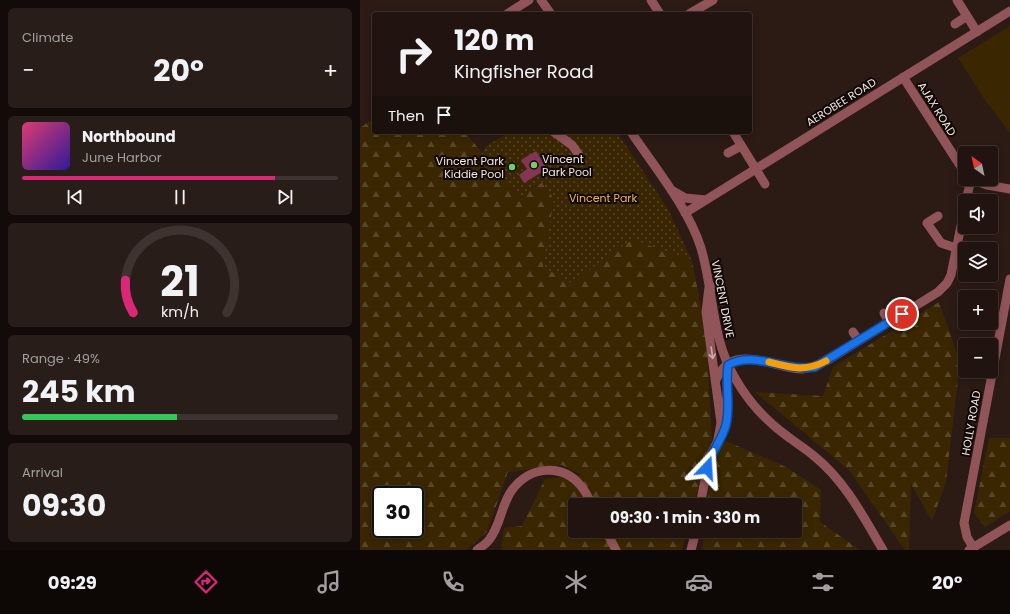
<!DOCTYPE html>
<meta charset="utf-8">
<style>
body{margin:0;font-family:Poppins,sans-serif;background:#291d19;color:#f1f3f6;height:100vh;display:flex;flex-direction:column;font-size:15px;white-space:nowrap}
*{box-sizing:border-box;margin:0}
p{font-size:13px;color:#a29e9f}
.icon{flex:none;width:22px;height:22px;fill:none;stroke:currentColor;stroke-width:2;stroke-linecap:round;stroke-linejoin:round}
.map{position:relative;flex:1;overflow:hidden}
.details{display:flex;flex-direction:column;gap:8px;padding:8px;background:#120b09;width:360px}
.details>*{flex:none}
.top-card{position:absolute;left:12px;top:12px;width:380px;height:122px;border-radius:4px;box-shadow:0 2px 10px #0003,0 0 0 1px #3e3330;background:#211410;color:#f1f3f6;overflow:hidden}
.needle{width:26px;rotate:327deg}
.fabs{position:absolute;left:598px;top:146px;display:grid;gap:8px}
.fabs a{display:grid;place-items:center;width:40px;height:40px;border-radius:4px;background:#211410;box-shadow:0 2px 10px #0003,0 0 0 1px #3e3330;font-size:20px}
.speed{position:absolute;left:12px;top:486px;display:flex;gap:8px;font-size:20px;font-weight:700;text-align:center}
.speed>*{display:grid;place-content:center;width:52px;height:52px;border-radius:50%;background:#211410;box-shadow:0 2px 10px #0003,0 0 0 1px #3e3330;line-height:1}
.speed .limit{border:2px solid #111;border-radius:6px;background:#fff;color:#111}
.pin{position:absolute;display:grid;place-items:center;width:34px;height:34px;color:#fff;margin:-17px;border:2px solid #fff;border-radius:50%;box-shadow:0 1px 4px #0007}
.me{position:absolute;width:44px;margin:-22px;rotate:20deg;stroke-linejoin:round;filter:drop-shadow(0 0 3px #0008)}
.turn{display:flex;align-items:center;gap:14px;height:84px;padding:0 16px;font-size:18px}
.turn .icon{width:52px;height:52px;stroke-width:2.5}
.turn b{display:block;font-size:28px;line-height:34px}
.then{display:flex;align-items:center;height:38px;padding:0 16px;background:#0003;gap:8px;font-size:15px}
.big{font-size:30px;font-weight:700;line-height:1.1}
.details .widget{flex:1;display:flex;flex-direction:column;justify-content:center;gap:6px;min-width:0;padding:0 14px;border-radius:6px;background:#291d19}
.details .dial{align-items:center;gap:0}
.dial svg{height:104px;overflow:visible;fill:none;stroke:#3e3330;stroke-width:7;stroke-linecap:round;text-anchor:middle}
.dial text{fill:#f1f3f6;stroke:none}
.song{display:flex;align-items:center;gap:12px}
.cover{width:48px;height:48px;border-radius:6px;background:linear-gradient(135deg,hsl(340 70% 55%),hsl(250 70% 35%))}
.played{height:4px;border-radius:2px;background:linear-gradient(90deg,#db2777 80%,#3e3330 80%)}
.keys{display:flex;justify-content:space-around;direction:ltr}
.heat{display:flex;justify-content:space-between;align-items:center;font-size:22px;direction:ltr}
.charge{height:6px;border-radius:3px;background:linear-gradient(90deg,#34c759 49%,#3e3330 0)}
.trip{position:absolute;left:208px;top:498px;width:234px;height:40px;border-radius:4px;background:#211410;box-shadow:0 2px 10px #0003,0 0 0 1px #3e3330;font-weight:700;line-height:40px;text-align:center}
.dock{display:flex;height:64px;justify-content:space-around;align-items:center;background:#0d0806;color:#a29e9f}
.dock .icon{width:28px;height:28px}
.dock .current{color:#db2777}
.dock b{font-size:18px;color:#f1f3f6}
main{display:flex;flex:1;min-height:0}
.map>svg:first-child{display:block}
.grass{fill:#3a2702}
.forest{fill:url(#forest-firs);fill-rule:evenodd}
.park{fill:url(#park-dots)}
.water{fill:#853458}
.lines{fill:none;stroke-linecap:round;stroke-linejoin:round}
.minor{stroke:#915559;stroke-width:9}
.oneway{stroke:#cdadac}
.route-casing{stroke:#114b97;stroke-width:10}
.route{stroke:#1a73e8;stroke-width:7}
.slow{stroke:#f59e0b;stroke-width:7}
.poi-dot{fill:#6fd360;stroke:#0f0705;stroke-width:1.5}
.labels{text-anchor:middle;stroke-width:4;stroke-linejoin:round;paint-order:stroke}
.street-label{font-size:11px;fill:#f5e7e3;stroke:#0f0705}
.poi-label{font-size:11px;fill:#f5e7e3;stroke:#0f0705;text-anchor:start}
.park-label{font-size:11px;fill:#f7b641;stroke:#0f0705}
</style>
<main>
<section class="details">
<div class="widget"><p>Climate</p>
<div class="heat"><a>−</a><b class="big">20°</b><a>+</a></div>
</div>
<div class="widget">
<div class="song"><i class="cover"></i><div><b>Northbound</b><p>June Harbor</p></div></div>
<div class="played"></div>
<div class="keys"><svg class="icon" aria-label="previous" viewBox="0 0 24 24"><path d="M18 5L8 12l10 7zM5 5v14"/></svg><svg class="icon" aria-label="pause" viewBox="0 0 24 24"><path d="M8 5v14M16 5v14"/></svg><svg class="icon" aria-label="next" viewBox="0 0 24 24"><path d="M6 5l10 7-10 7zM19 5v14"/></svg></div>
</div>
<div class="widget dial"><svg viewBox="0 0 100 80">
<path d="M14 69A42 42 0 1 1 86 69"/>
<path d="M14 69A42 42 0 0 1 8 44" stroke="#db2777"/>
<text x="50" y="56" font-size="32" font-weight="700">21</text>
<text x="50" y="72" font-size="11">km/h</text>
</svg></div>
<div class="widget"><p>Range · 49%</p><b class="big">245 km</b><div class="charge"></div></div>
<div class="widget"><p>Arrival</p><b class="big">09:30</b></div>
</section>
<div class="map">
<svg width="650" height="550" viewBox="0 0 650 550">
<defs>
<pattern id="forest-firs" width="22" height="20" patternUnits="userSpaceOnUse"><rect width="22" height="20" fill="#3a2702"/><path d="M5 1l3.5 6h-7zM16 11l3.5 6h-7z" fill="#574627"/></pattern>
<pattern id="park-dots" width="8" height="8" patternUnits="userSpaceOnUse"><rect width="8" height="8" fill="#3a2702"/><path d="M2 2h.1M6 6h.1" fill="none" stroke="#574627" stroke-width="1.8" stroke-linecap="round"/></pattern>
</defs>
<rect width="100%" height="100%" fill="#2c1a15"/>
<path class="grass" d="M 650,26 L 650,133 L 625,100 L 598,58 Z"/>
<path class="forest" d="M 14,118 L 14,132 L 105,132 L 158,197 L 183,182 L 194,199 L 184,266 L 212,282 L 272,239 L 332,261 L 346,332 L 352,439 L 334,505 L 215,505 L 215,531 L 327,531 L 322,550 L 141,550 L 144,528 L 162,526 L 185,479 L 221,475 L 202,465 L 148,472 L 127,532 L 106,550 L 0,550 L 0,128 ZM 21,495 L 55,495 L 55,529 L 21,529 Z
M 579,302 L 600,362 L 586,482 L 572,521 L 551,484 L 549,550 L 545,550 L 489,470 L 395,392 L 463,396 L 473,367 Z
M 629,438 L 650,438 L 650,511 L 625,527 L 614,513 Z
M 366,441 L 426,467 L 461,490 L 460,522 L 500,550 L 342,550 L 344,531 L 435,531 L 435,505 L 347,505 L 352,459 Z"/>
<path class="park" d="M 150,132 L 257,132 L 308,209 L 332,261 L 272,239 L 212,283 L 183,267 L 194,199 L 182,182 L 159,198 L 122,154 L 126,146 Z"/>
<path class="water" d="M 176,151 L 187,169 L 164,183 L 159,175 L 167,169 L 161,160 Z"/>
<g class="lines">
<path class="minor" d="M 181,0 L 191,14
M 291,0 L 300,14
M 597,0 L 617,32
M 147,14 L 169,0
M 329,14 L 353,0
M 595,24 L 607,16
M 543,77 L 605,173
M 194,132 L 212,145 L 219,155
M 271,132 C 294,166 329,209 341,248 C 354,292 351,338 375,378 C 388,401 406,421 427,436 C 436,443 446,449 454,456 C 485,481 503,516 523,550
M 373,132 L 405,184
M 368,153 L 381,146
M 610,179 L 627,185 L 650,189
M 311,190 L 325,198 L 346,200
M 606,201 L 611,179
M 325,213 L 650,11
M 578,216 L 567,223 L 581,243 L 596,248
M 524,313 L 529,322
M 493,332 L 499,341
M 356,380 C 372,340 414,369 442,369 C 452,368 460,364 468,360 L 578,292 L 587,283 L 591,275 L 605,206
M 357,444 L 361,423 L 346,312 L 349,287 L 361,287
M 340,505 L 350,456 L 366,425 L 368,365
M 246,531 L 256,550
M 613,547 L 607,537 L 604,523 L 650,279
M 117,550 C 121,547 126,544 129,540 C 141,525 141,505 152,490 C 170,466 202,463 221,486 C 226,492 229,499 232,505
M 331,550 L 336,531
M 609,550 L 650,525"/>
</g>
<defs><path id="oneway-shaft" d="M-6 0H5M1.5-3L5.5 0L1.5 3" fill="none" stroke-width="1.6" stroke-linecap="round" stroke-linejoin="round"/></defs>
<use class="oneway" href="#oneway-shaft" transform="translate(352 353) rotate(82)"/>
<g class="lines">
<g class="route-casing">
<path id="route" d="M 347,468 C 351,452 362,440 366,425 C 371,405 365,385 368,365 C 394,350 424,372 455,367 L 542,314"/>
</g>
<use href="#route" class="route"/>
<path class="slow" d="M 409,362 C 432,368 445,372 466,361"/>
</g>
<g class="poi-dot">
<circle cx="174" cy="165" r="4"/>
<circle cx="152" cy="167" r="4"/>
</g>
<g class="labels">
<g class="street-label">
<text transform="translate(481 102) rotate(-32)" y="4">AEROBEE ROAD</text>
<text transform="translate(577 109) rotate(58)" y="4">AJAX ROAD</text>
<text transform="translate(363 299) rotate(79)" y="4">VINCENT DRIVE</text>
<text transform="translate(611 423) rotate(-80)" y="4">HOLLY ROAD</text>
</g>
<g class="poi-label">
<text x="182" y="163">Vincent<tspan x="182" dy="13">Park Pool</tspan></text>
<text x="144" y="165" text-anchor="end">Vincent Park<tspan x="144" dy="13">Kiddie Pool</tspan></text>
</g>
<g class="park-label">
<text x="243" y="202">Vincent Park</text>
</g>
</g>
</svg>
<div class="fabs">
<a><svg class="needle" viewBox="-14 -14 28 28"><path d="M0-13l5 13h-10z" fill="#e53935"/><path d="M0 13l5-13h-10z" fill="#a29e9f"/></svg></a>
<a><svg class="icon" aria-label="sound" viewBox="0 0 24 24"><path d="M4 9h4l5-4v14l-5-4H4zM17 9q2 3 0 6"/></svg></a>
<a><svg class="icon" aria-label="layers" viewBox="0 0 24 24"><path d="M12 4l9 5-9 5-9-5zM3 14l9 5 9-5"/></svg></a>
<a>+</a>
<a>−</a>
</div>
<div class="speed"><div class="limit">30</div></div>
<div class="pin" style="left:542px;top:314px;background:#d93025"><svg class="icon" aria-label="arrive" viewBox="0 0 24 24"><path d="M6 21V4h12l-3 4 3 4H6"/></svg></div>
<svg class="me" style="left:347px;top:468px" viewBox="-20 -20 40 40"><path d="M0-17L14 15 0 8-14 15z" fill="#1a73e8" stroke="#fff" stroke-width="4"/></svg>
<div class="trip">09:30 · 1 min · 330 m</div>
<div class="top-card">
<div class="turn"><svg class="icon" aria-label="right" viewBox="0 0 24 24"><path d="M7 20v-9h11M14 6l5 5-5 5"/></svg><div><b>120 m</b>Kingfisher Road</div></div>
<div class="then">Then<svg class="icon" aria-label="arrive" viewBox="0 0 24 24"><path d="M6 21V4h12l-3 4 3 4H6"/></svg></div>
</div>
</div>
</main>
<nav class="dock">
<b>09:29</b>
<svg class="icon current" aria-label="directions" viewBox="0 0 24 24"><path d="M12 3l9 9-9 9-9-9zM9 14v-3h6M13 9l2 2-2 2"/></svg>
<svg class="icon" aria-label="music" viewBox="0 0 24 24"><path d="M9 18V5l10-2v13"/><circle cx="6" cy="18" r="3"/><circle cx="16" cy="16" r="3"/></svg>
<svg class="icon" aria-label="phone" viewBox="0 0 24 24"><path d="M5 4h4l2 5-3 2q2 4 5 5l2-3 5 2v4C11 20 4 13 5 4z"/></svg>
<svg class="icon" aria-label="climate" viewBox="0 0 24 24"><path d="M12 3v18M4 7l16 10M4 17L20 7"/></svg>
<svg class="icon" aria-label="car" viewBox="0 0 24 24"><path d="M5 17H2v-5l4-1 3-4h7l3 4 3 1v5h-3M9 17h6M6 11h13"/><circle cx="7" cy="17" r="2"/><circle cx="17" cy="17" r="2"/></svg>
<svg class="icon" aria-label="filters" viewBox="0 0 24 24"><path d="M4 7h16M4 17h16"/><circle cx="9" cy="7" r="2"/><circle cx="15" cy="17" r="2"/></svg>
<b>20°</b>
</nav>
